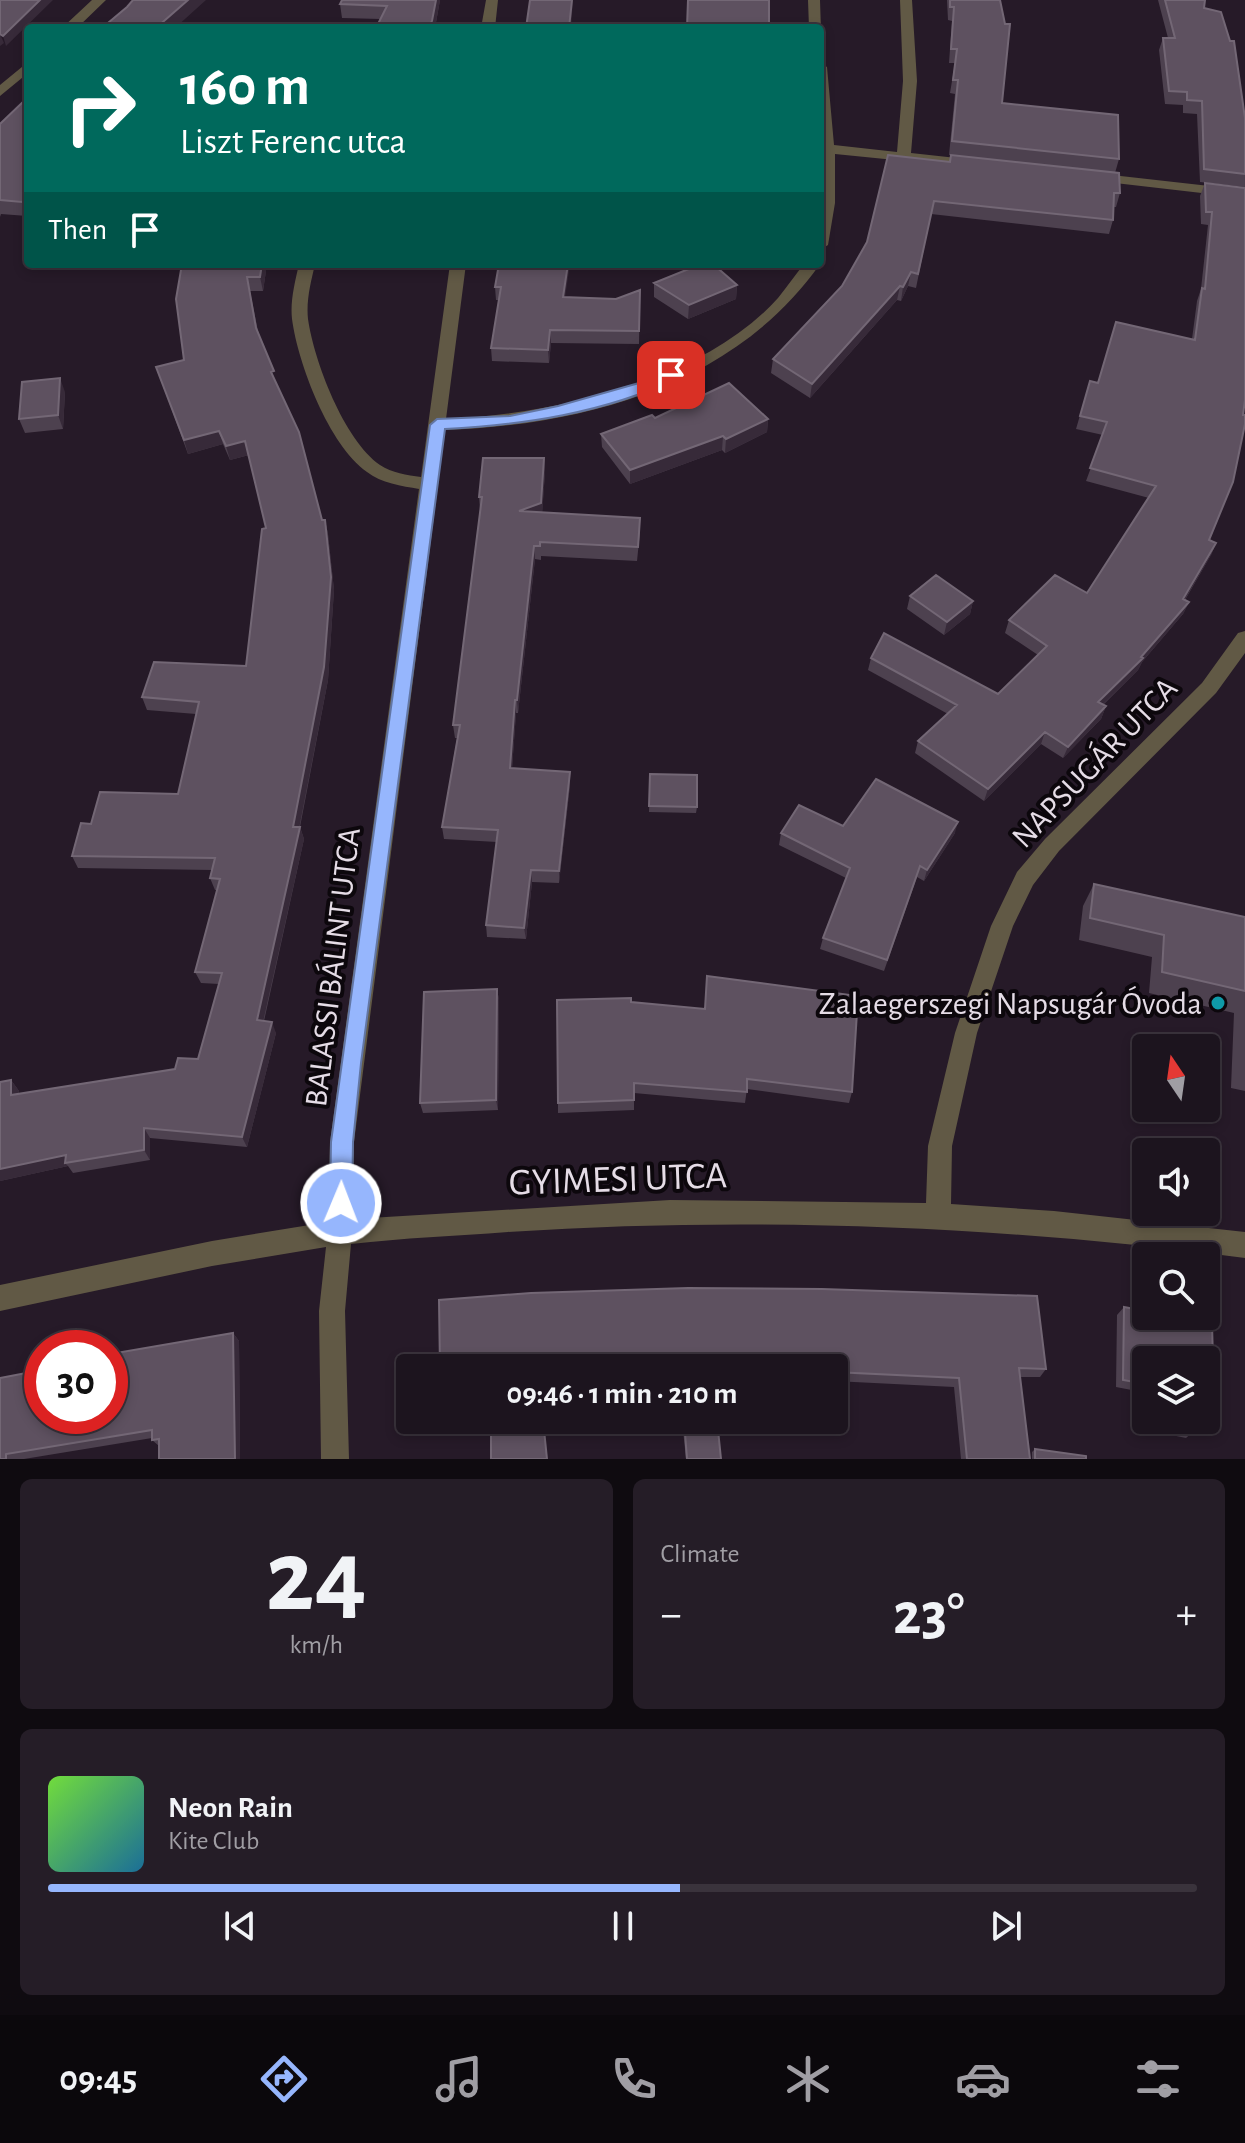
<!DOCTYPE html>
<meta charset="utf-8">
<style>
body{margin:0;font-family:"Alegreya Sans",sans-serif;background:#251d27;color:#f1f3f6;height:100vh;display:flex;flex-direction:column;font-size:30px;white-space:nowrap}
*{box-sizing:border-box;margin:0}
p{font-size:26px;color:#a09ea4}
.icon{flex:none;width:44px;height:44px;fill:none;stroke:currentColor;stroke-width:2;stroke-linecap:round;stroke-linejoin:round}
.map{position:relative;height:1459px;overflow:hidden}
.side{display:flex;flex-direction:column;gap:20px;padding:20px;background:#0f0b10;flex:1}
.side>*{flex:none}
.banner{position:absolute;left:24px;top:24px;width:800px;height:244px;border-radius:8px;box-shadow:0 4px 12px #0003,0 0 0 2px #3a333c;background:#00695c;color:#fff;overflow:hidden}
.needle{width:52px;rotate:347deg}
.tools{position:absolute;left:1132px;top:1034px;display:grid;gap:16px}
.tools a{display:grid;place-items:center;width:88px;height:88px;border-radius:8px;background:#1c141e;box-shadow:0 4px 12px #0003,0 0 0 2px #3a333c;font-size:40px}
.speed{position:absolute;left:24px;top:1330px;display:flex;gap:16px;font-size:40px;font-weight:700;text-align:center}
.speed>*{display:grid;place-content:center;width:104px;height:104px;border-radius:50%;background:#1c141e;box-shadow:0 4px 12px #0003,0 0 0 2px #3a333c;line-height:1}
.speed .limit{border:12px solid #d22;background:#fff;color:#111}
.pin{position:absolute;display:grid;place-items:center;width:68px;height:68px;color:#fff;margin:-34px;border-radius:16px;box-shadow:0 4px 12px #0006}
.me{position:absolute;width:88px;margin:-44px;rotate:1deg;stroke-linejoin:round;filter:drop-shadow(0 0 6px #0008)}
.turn{display:flex;align-items:center;gap:28px;height:168px;padding:0 24px;font-size:36px}
.turn .icon{width:104px;height:104px;stroke-width:2.5}
.turn b{display:block;font-size:56px;line-height:68px}
.then{display:flex;align-items:center;height:76px;padding:0 24px;background:#0003;gap:16px;font-size:30px}
.big{font-size:60px;font-weight:600;line-height:1.1}
.side .card{flex:1;display:flex;flex-direction:column;justify-content:center;gap:12px;min-width:0;padding:0 28px;border-radius:12px;background:#251d27}
.side .dial{align-items:center;gap:0}
.dial b{font-size:104px;line-height:1}
.song{display:flex;align-items:center;gap:24px}
.cover{width:96px;height:96px;border-radius:12px;background:linear-gradient(135deg,hsl(100 70% 55%),hsl(200 70% 35%))}
.played{height:8px;border-radius:4px;background:linear-gradient(90deg,#96b6fd 55%,#3a333c 55%)}
.keys{display:flex;justify-content:space-around;direction:ltr}
.heat{display:flex;justify-content:space-between;align-items:center;font-size:44px;direction:ltr}
.side .tiles{flex:1;display:grid;gap:20px;grid-template-columns:1fr 1fr}
.card:last-child{grid-column:span 2}
.trip{position:absolute;left:396px;top:1354px;width:452px;height:80px;border-radius:8px;background:#1c141e;box-shadow:0 4px 12px #0003,0 0 0 2px #3a333c;font-weight:600;line-height:80px;text-align:center}
.tab-bar{display:flex;height:128px;justify-content:space-around;align-items:center;background:#0b080c;color:#a09ea4}
.tab-bar .icon{width:56px;height:56px}
.tab-bar .selected{color:#96b6fd}
.tab-bar b{font-size:36px;color:#f1f3f6}
.map>svg:first-child{display:block}
.lines{fill:none;stroke-linecap:round;stroke-linejoin:round}
.minor{fill:#615945;fill-rule:evenodd}
.wall{fill:#4d414f}
.shaded-wall{fill:#372a39}
.building{fill:#5e5160;stroke:#736775;stroke-width:2}
.route{fill:#96b6fd;stroke:#6276a4;stroke-width:2}
.culture-dot{fill:#0f9aa8;stroke:#0c070c;stroke-width:3}
.labels{text-anchor:middle;stroke-width:8;stroke-linejoin:round;paint-order:stroke}
.street-label{font-size:32px;fill:#e5dce6;stroke:#0c070c}
.poi-label{font-size:32px;fill:#e5dce6;stroke:#0c070c;text-anchor:end}
.near-street-label{font-size:38px;fill:#e5dce6;stroke:#0c070c}
</style>
<div class="map">
<svg width="1245" height="1459" viewBox="0 0 1245 1459">
<rect width="100%" height="100%" fill="#261a28"/>
<g class="lines">
<path class="minor" d="M 92,0 L 106,0 L 77,28 L 62,28 Z
M 486,0 L 498,0 L 495,28 L 481,28 Z
M 808,0 L 820,0 L 821,31 L 820,28 L 809,28 Z
M 900,0 L 912,0 L 917,81 L 911,153 L 975,160 L 982,164 L 975,168 L 835,154 L 835,203 L 828,245 L 820,250 L 820,63 L 827,67 L 834,145 L 897,152 L 903,81 Z
M 28,62 L 28,73 L 0,96 L 0,85 Z
M 1094,173 L 1245,190 L 1245,198 L 1089,180 L 1087,177 Z
M 299,264 L 315,264 C 311,282 306,300 308,319 C 314,361 344,440 380,465 C 392,473 407,475 421,477 L 450,264 L 466,264 L 446,419 C 554,414 703,382 778,298 C 787,287 795,275 804,264 L 820,264 C 735,385 585,425 445,430 L 354,1142 L 353,1219 L 670,1200 L 926,1203 L 928,1146 L 955,1033 L 991,926 L 1017,872 L 1045,839 L 1202,683 L 1238,633 L 1245,631 L 1245,653 L 1216,693 L 1059,851 L 1033,885 L 1013,926 L 977,1033 L 952,1146 L 951,1204 L 1054,1211 L 1245,1232 L 1245,1258 C 1000,1226 755,1216 508,1232 C 456,1236 403,1238 351,1244 L 345,1311 L 349,1459 L 321,1459 L 319,1311 L 326,1247 L 212,1266 L 0,1311 L 0,1285 L 212,1241 L 328,1222 L 330,1142 L 419,489 C 402,486 381,483 367,472 C 329,445 298,364 292,319 C 290,301 295,282 299,264 Z"/>
</g>
<path class="wall" d="M 342,0 L 440,0 L 435,28 L 380,19 L 342,18 L 340,4 Z
M 947,0 L 1000,0 L 1002,103 L 1119,159 L 1115,173 L 1120,193 L 1116,207 L 1114,207 L 1113,220 L 1109,234 L 931,214 L 916,288 L 908,286 L 901,301 L 897,300 L 810,398 L 771,373 L 773,359 L 842,286 L 949,161 L 981,159 L 949,155 L 955,94 L 950,93 L 955,63 L 949,63 L 952,21 L 948,20 Z
M 1158,0 L 1205,0 L 1204,8 L 1245,118 L 1245,187 L 1200,182 L 1197,114 L 1183,113 L 1183,105 L 1165,104 L 1159,50 L 1163,38 L 1168,38 Z
M 0,124 L 27,216 L 1,214 L 0,217 Z
M 1205,183 L 1245,188 L 1209,540 L 1216,543 L 1211,555 L 1185,600 L 1189,602 L 1183,614 L 1142,662 L 1138,670 L 1103,705 L 1106,706 L 1101,719 L 1063,758 L 1041,744 L 984,801 L 915,753 L 918,741 L 948,714 L 868,670 L 871,658 L 998,694 L 1038,655 L 1005,633 L 1009,620 L 1087,593 L 1149,498 L 1086,481 L 1103,435 L 1076,429 L 1090,381 L 1098,383 L 1192,339 L 1197,301 L 1201,289 L 1208,225 L 1201,224 L 1200,196 Z
M 267,264 L 263,291 L 250,291 L 258,331 L 322,520 L 325,520 L 328,534 L 334,590 L 328,680 L 300,827 L 304,839 L 264,1021 L 276,1033 L 247,1147 L 150,1138 L 150,1160 L 73,1173 L 68,1166 L 0,1181 L 0,1082 L 11,1080 L 19,1091 L 19,1094 L 175,1069 L 198,1059 L 219,984 L 201,983 L 195,972 L 217,890 L 215,890 L 210,878 L 212,870 L 78,868 L 72,856 L 91,824 L 178,794 L 196,714 L 147,710 L 142,697 L 246,666 L 266,528 L 249,455 L 230,460 L 223,444 L 188,454 L 156,367 L 184,360 L 176,299 Z
M 654,283 L 737,285 L 736,299 L 688,319 L 654,297 Z
M 495,287 L 565,298 L 616,299 L 640,290 L 639,344 L 551,343 L 549,363 L 492,361 L 491,348 L 499,300 L 496,300 Z
M 65,392 L 63,429 L 25,433 L 19,419 Z
M 655,418 L 768,419 L 767,432 L 725,453 L 722,450 L 630,484 L 602,447 L 601,434 Z
M 544,458 L 545,472 L 542,513 L 640,532 L 637,561 L 541,556 L 541,560 L 535,559 L 518,713 L 516,713 L 512,769 L 570,785 L 559,883 L 532,882 L 526,939 L 487,937 L 486,925 L 497,842 L 444,839 L 442,827 L 457,738 L 455,738 L 453,725 L 480,510 L 479,497 Z
M 910,596 L 973,601 L 970,614 L 944,635 L 907,609 Z
M 650,774 L 697,807 L 696,813 L 649,812 Z
M 843,826 L 955,833 L 924,881 L 917,877 L 884,971 L 820,949 L 823,938 L 846,878 L 779,845 L 781,833 Z
M 1094,884 L 1245,917 L 1245,1091 L 1231,1088 L 1234,1013 L 1149,993 L 1152,957 L 1079,940 L 1083,906 Z
M 497,989 L 499,1000 L 498,1110 L 423,1113 L 420,1103 Z
M 631,1002 L 852,1092 L 849,1103 L 747,1089 L 745,1103 L 634,1093 L 634,1110 L 558,1113 L 558,1103 Z
M 1124,1307 L 1146,1311 L 1146,1316 L 1170,1316 L 1212,1324 L 1214,1395 L 1206,1402 L 1206,1360 L 1146,1360 L 1146,1420 L 1194,1420 L 1194,1431 L 1186,1438 L 1142,1429 L 1142,1392 L 1116,1387 L 1117,1315 Z
M 233,1333 L 239,1341 L 240,1459 L 159,1459 L 159,1446 L 152,1440 L 152,1438 L 24,1459 L 0,1459 L 0,1378 Z
M 834,1368 L 1046,1369 L 1040,1377 L 1020,1377 L 1030,1459 L 961,1459 L 954,1387 L 834,1381 Z
M 682,1420 L 717,1420 L 721,1459 L 686,1459 Z
M 1035,1449 L 1086,1459 L 1032,1459 L 1032,1452 Z"/>
<path class="shaded-wall" d="M 40,0 L 53,0 L 6,46 L 3,36 Z
M 188,0 L 206,0 L 175,28 L 156,28 Z
M 436,0 L 440,0 L 435,28 L 428,28 Z
M 572,0 L 573,0 L 571,28 L 569,28 Z
M 0,34 L 4,43 L 0,46 Z
M 28,193 L 28,214 L 27,216 L 22,202 Z
M 262,264 L 267,264 L 263,291 L 260,277 Z
M 568,264 L 570,264 L 563,311 L 563,297 Z
M 911,272 L 908,286 L 901,301 L 903,287 Z
M 737,285 L 736,299 L 688,319 L 689,305 Z
M 900,286 L 897,300 L 810,398 L 812,384 Z
M 550,330 L 551,343 L 549,363 L 548,350 Z
M 60,378 L 65,392 L 63,429 L 58,415 Z
M 768,419 L 767,432 L 725,453 L 726,439 Z
M 219,431 L 223,444 L 188,454 L 184,440 Z
M 723,436 L 722,450 L 630,484 L 630,470 Z
M 245,441 L 249,455 L 230,460 L 226,446 Z
M 544,458 L 545,472 L 542,517 L 519,511 Z
M 325,520 L 328,534 L 334,590 L 328,680 L 297,839 L 293,827 Z
M 1216,543 L 1211,555 L 1178,611 L 1183,599 Z
M 534,546 L 535,559 L 518,713 L 517,700 Z
M 973,601 L 970,614 L 944,635 L 947,622 Z
M 1189,602 L 1183,614 L 1142,662 L 1138,670 L 1093,714 L 1098,702 L 1141,657 Z
M 515,700 L 516,713 L 511,781 L 510,768 Z
M 1106,706 L 1101,719 L 1063,758 L 1068,747 Z
M 1045,732 L 1041,744 L 984,801 L 988,789 Z
M 570,772 L 570,785 L 559,883 L 559,871 Z
M 958,822 L 955,833 L 924,881 L 927,870 Z
M 300,827 L 304,839 L 261,1031 L 257,1020 Z
M 531,870 L 532,882 L 526,939 L 524,928 Z
M 497,989 L 499,1000 L 498,1110 L 496,1100 Z
M 272,1022 L 276,1033 L 247,1147 L 242,1137 Z
M 11,1080 L 19,1091 L 19,1105 L 11,1095 Z
M 144,1128 L 150,1138 L 150,1160 L 144,1150 Z
M 66,1155 L 65,1163 L 68,1166 L 0,1181 L 0,1169 Z
M 233,1333 L 239,1341 L 240,1459 L 235,1459 Z"/>
<path class="building" d="M 0,0 L 40,0 L 3,36 L 0,34 Z
M 133,0 L 188,0 L 156,28 L 102,28 L 127,7 Z
M 342,0 L 436,0 L 432,21 L 428,28 L 376,28 L 387,6 L 340,4 Z
M 530,0 L 572,0 L 569,28 L 526,28 Z
M 688,0 L 769,0 L 769,28 L 687,28 Z
M 950,0 L 1000,0 L 1005,24 L 1010,24 L 1002,103 L 1118,115 L 1119,159 L 952,141 L 958,80 L 953,80 L 957,49 L 951,49 L 954,7 L 950,7 Z
M 1165,0 L 1205,0 L 1204,8 L 1221,12 L 1230,41 L 1234,41 L 1245,118 L 1245,174 L 1204,169 L 1202,101 L 1187,100 L 1187,92 L 1169,91 L 1163,38 L 1175,38 Z
M 28,97 L 28,193 L 22,202 L 0,200 L 0,124 Z
M 888,155 L 950,162 L 951,155 L 1119,173 L 1120,193 L 1114,193 L 1113,220 L 934,201 L 918,274 L 911,272 L 903,287 L 900,286 L 812,384 L 773,359 L 842,286 L 867,242 Z
M 1205,183 L 1245,188 L 1245,400 L 1243,415 L 1245,415 L 1245,424 L 1233,482 L 1209,540 L 1216,543 L 1183,599 L 1189,602 L 1141,657 L 1143,658 L 1098,702 L 1106,706 L 1068,747 L 1045,732 L 988,789 L 918,741 L 957,705 L 871,658 L 884,633 L 998,694 L 1047,646 L 1009,620 L 1055,575 L 1087,593 L 1156,486 L 1090,468 L 1107,422 L 1080,416 L 1090,381 L 1098,383 L 1116,322 L 1195,340 L 1202,288 L 1205,289 L 1212,212 L 1206,212 Z
M 182,264 L 262,264 L 260,277 L 247,277 L 256,328 L 274,371 L 271,372 L 299,432 L 322,520 L 325,520 L 331,577 L 324,667 L 293,827 L 300,827 L 257,1020 L 272,1022 L 242,1137 L 144,1128 L 144,1150 L 65,1163 L 66,1155 L 0,1169 L 0,1082 L 11,1080 L 11,1095 L 175,1069 L 178,1058 L 198,1059 L 222,973 L 195,972 L 220,879 L 210,878 L 215,858 L 72,856 L 81,823 L 91,824 L 100,792 L 178,794 L 199,702 L 142,697 L 154,662 L 246,666 L 262,529 L 266,528 L 245,441 L 226,446 L 219,431 L 184,440 L 156,367 L 184,360 L 176,299 Z
M 499,264 L 568,264 L 563,297 L 616,299 L 640,290 L 639,331 L 550,330 L 548,350 L 491,348 L 501,287 L 495,287 Z
M 701,264 L 713,264 L 737,285 L 689,305 L 654,283 Z
M 60,378 L 58,415 L 19,419 L 22,382 Z
M 729,383 L 768,419 L 726,439 L 723,436 L 630,470 L 601,434 L 652,415 L 655,418 Z
M 483,458 L 544,458 L 541,503 L 519,511 L 640,518 L 638,547 L 540,542 L 540,546 L 534,546 L 517,700 L 515,700 L 510,768 L 570,772 L 559,871 L 531,870 L 524,928 L 486,925 L 498,830 L 442,827 L 460,725 L 453,725 L 482,497 L 479,497 Z
M 936,575 L 973,601 L 947,622 L 910,596 Z
M 650,774 L 697,775 L 697,807 L 649,806 Z
M 876,779 L 958,822 L 927,870 L 920,866 L 887,960 L 823,938 L 850,868 L 781,833 L 799,805 L 843,826 Z
M 1094,884 L 1245,917 L 1245,991 L 1162,972 L 1164,935 L 1090,918 Z
M 707,976 L 858,996 L 852,1092 L 747,1079 L 747,1092 L 634,1083 L 634,1100 L 558,1103 L 557,1000 L 631,998 L 631,1002 L 705,1009 Z
M 497,989 L 496,1100 L 420,1103 L 424,992 Z
M 688,1288 L 822,1289 L 1037,1296 L 1046,1369 L 1019,1368 L 1030,1459 L 967,1459 L 959,1378 L 834,1372 L 834,1368 L 440,1368 L 439,1300 L 531,1293 Z
M 1124,1307 L 1146,1311 L 1146,1316 L 1170,1316 L 1212,1324 L 1214,1395 L 1206,1394 L 1206,1360 L 1146,1360 L 1146,1384 L 1123,1380 Z
M 233,1333 L 235,1459 L 159,1459 L 159,1439 L 152,1440 L 152,1430 L 6,1454 L 6,1459 L 0,1459 L 0,1378 L 42,1370 L 42,1416 L 110,1416 L 110,1354 Z
M 491,1420 L 543,1420 L 547,1459 L 491,1459 Z
M 684,1420 L 717,1420 L 721,1459 L 687,1459 Z
M 1150,1420 L 1194,1420 L 1194,1431 L 1150,1422 Z
M 1035,1449 L 1086,1456 L 1086,1459 L 1035,1459 Z"/>
<path class="route" d="M 671,370 L 676,371 L 676,379 C 604,413 523,425 445,429 L 361,1063 L 353,1142 L 352,1203 L 349,1210 L 341,1214 L 333,1210 L 330,1203 L 331,1142 L 430,425 L 437,419 L 510,416 L 558,406 L 646,381 Z"/>
<circle class="culture-dot" cx="1218" cy="1003" r="8"/>
<g class="labels">
<g class="street-label">
<text transform="translate(1094 762) rotate(-46)" y="11">NAPSUGÁR UTCA</text>
<text transform="translate(332 967) rotate(-83)" y="11">BALASSI BÁLINT UTCA</text>
</g>
<g class="poi-label">
<text x="1202" y="1014">Zalaegerszegi Napsugár Óvoda</text>
</g>
<g class="near-street-label">
<text transform="translate(618 1178) rotate(-2)" y="13">GYIMESI UTCA</text>
</g>
</g>
</svg>
<div class="tools">
<a><svg class="needle" viewBox="-14 -14 28 28"><path d="M0-13l5 13h-10z" fill="#e53935"/><path d="M0 13l5-13h-10z" fill="#a09ea4"/></svg></a>
<a><svg class="icon" aria-label="sound" viewBox="0 0 24 24"><path d="M4 9h4l5-4v14l-5-4H4zM17 9q2 3 0 6"/></svg></a>
<a><svg class="icon" aria-label="search" viewBox="0 0 24 24"><circle cx="10" cy="10" r="6"/><path d="M15 15l6 6"/></svg></a>
<a><svg class="icon" aria-label="layers" viewBox="0 0 24 24"><path d="M12 4l9 5-9 5-9-5zM3 14l9 5 9-5"/></svg></a>
</div>
<div class="speed"><div class="limit">30</div></div>
<div class="pin" style="left:671px;top:375px;background:#d93025"><svg class="icon" aria-label="arrive" viewBox="0 0 24 24"><path d="M6 21V4h12l-3 4 3 4H6"/></svg></div>
<svg class="me" style="left:341px;top:1203px" viewBox="-20 -20 40 40"><circle r="17" fill="#96b6fd" stroke="#fff" stroke-width="3"/><path d="M0-11L8 9 0 5-8 9z" fill="#fff"/></svg>
<div class="trip">09:46 · 1 min · 210 m</div>
<div class="banner">
<div class="turn"><svg class="icon" aria-label="right" viewBox="0 0 24 24"><path d="M7 20v-9h11M14 6l5 5-5 5"/></svg><div><b>160 m</b>Liszt Ferenc utca</div></div>
<div class="then">Then<svg class="icon" aria-label="arrive" viewBox="0 0 24 24"><path d="M6 21V4h12l-3 4 3 4H6"/></svg></div>
</div>
</div>
<section class="side">
<div class="tiles">
<div class="card dial"><b>24</b><p>km/h</p></div>
<div class="card"><p>Climate</p>
<div class="heat"><a>−</a><b class="big">23°</b><a>+</a></div>
</div>
<div class="card">
<div class="song"><i class="cover"></i><div><b>Neon Rain</b><p>Kite Club</p></div></div>
<div class="played"></div>
<div class="keys"><svg class="icon" aria-label="previous" viewBox="0 0 24 24"><path d="M18 5L8 12l10 7zM5 5v14"/></svg><svg class="icon" aria-label="pause" viewBox="0 0 24 24"><path d="M8 5v14M16 5v14"/></svg><svg class="icon" aria-label="next" viewBox="0 0 24 24"><path d="M6 5l10 7-10 7zM19 5v14"/></svg></div>
</div>
</div>
</section>
<nav class="tab-bar">
<b>09:45</b>
<svg class="icon selected" aria-label="directions" viewBox="0 0 24 24"><path d="M12 3l9 9-9 9-9-9zM9 14v-3h6M13 9l2 2-2 2"/></svg>
<svg class="icon" aria-label="music" viewBox="0 0 24 24"><path d="M9 18V5l10-2v13"/><circle cx="6" cy="18" r="3"/><circle cx="16" cy="16" r="3"/></svg>
<svg class="icon" aria-label="phone" viewBox="0 0 24 24"><path d="M5 4h4l2 5-3 2q2 4 5 5l2-3 5 2v4C11 20 4 13 5 4z"/></svg>
<svg class="icon" aria-label="climate" viewBox="0 0 24 24"><path d="M12 3v18M4 7l16 10M4 17L20 7"/></svg>
<svg class="icon" aria-label="car" viewBox="0 0 24 24"><path d="M5 17H2v-5l4-1 3-4h7l3 4 3 1v5h-3M9 17h6M6 11h13"/><circle cx="7" cy="17" r="2"/><circle cx="17" cy="17" r="2"/></svg>
<svg class="icon" aria-label="filters" viewBox="0 0 24 24"><path d="M4 7h16M4 17h16"/><circle cx="9" cy="7" r="2"/><circle cx="15" cy="17" r="2"/></svg>
</nav>
